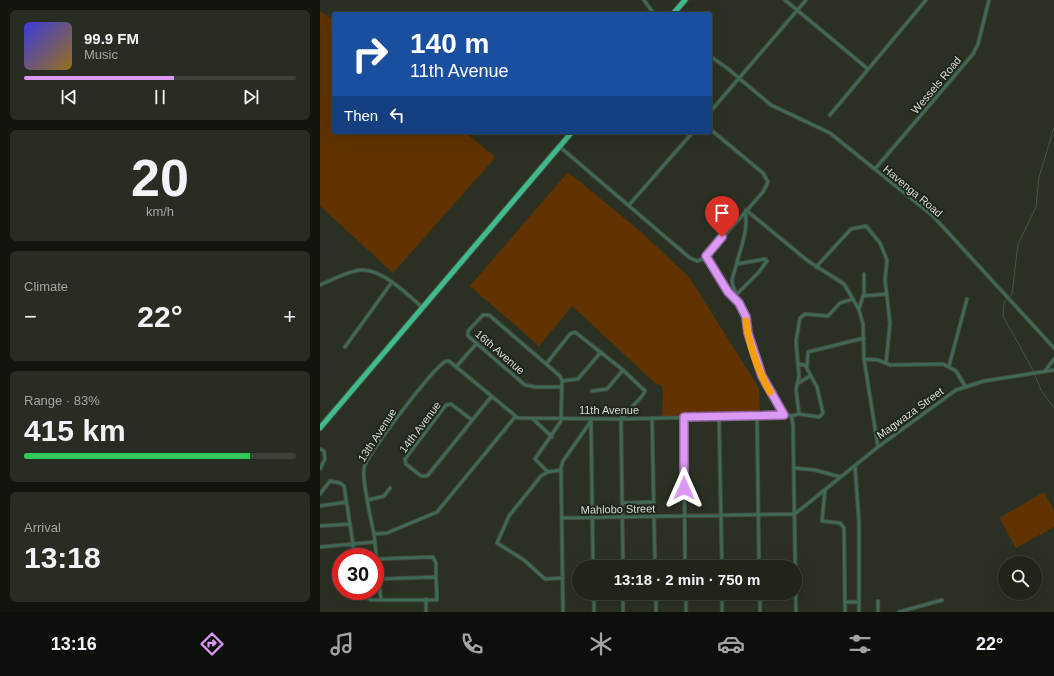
<!DOCTYPE html>
<meta charset="utf-8">
<style>
body{margin:0;font-family:Helvetica,sans-serif;background:#282d23;color:#f1f3f6;height:100vh;display:flex;flex-direction:column;font-size:15px;white-space:nowrap}
*{box-sizing:border-box;margin:0}
p{font-size:13px;color:#a2a5a2}
.icon{flex:none;width:22px;height:22px;fill:none;stroke:currentColor;stroke-width:2;stroke-linecap:round;stroke-linejoin:round}
.map{position:relative;flex:1;overflow:hidden}
.details{display:flex;flex-direction:column;gap:10px;padding:10px;background:#12140e;width:320px}
.details>*{flex:none}
.banner{position:absolute;left:12px;top:12px;width:380px;height:122px;border-radius:4px;box-shadow:0 4px 16px #0002,0 0 0 1px #3d4239;background:#1a4fa0;color:#fff;overflow:hidden}
.tools{position:absolute;left:678px;top:556px;display:grid;gap:8px}
.tools a{display:grid;place-items:center;width:44px;height:44px;border-radius:50%;background:#20251a;box-shadow:0 4px 16px #0002,0 0 0 1px #3d4239;font-size:20px}
.speed{position:absolute;left:12px;top:548px;display:flex;gap:8px;font-size:20px;font-weight:700;text-align:center}
.speed>*{display:grid;place-content:center;width:52px;height:52px;border-radius:50%;background:#20251a;box-shadow:0 4px 16px #0002,0 0 0 1px #3d4239;line-height:1}
.speed .limit{border:6px solid #d22;background:#fff;color:#111}
.pin{position:absolute;display:grid;place-items:center;width:34px;height:34px;color:#fff;margin:-41px -17px;border-radius:50% 50% 50% 0;rotate:-45deg;box-shadow:0 0 4px #0007}
.pin .icon{rotate:45deg}
.me{position:absolute;width:44px;margin:-22px;rotate:0deg;stroke-linejoin:round;filter:drop-shadow(0 0 3px #0008)}
.turn{display:flex;align-items:center;gap:14px;height:84px;padding:0 12px;font-size:18px}
.turn .icon{width:52px;height:52px;stroke-width:2.5}
.turn b{display:block;font-size:28px;line-height:34px}
.then{display:flex;align-items:center;height:38px;padding:0 12px;background:#0003;gap:8px;font-size:15px}
.big{font-size:30px;font-weight:600;line-height:1.1}
.details .tile{flex:1;display:flex;flex-direction:column;justify-content:center;gap:6px;min-width:0;padding:0 14px;border-radius:6px;background:#282d23}
.details .dial{align-items:center;gap:0}
.dial b{font-size:52px;line-height:1}
.song{display:flex;align-items:center;gap:12px}
.cover{width:48px;height:48px;border-radius:6px;background:linear-gradient(135deg,hsl(240 70% 55%),hsl(40 70% 35%))}
.played{height:4px;border-radius:2px;background:linear-gradient(90deg,#db99f5 55%,#3d4239 55%)}
.keys{display:flex;justify-content:space-around;direction:ltr}
.heat{display:flex;justify-content:space-between;align-items:center;font-size:22px;direction:ltr}
.charge{height:6px;border-radius:3px;background:linear-gradient(90deg,#34c759 83%,#3d4239 0)}
.trip{position:absolute;left:252px;top:560px;width:230px;height:40px;border-radius:20px;background:#20251a;box-shadow:0 4px 16px #0002,0 0 0 1px #3d4239;font-weight:600;line-height:40px;text-align:center}
.tabs{display:flex;height:64px;justify-content:space-around;align-items:center;background:#0d0f0a;color:#a2a5a2}
.tabs .icon{width:28px;height:28px}
.tabs .on{color:#db99f5}
.tabs b{font-size:18px;color:#f1f3f6}
main{display:flex;flex:1;min-height:0}
.map>svg:first-child{display:block}
.green{fill:#603300}
.lines{fill:none;stroke-linecap:round;stroke-linejoin:round}
.stream{stroke:#445351;stroke-width:1}
.street-casing{stroke:#464c3f;stroke-width:4.5}
.highway-casing{stroke:#464c3f;stroke-width:7}
.street{stroke:#3e6a58;stroke-width:2.5}
.highway{stroke:#3fbb90;stroke-width:5}
.route-casing{stroke:#8e639f;stroke-width:10}
.route{stroke:#db99f5;stroke-width:7}
.slow{stroke:#f59e0b;stroke-width:7}
.labels{text-anchor:middle;stroke-width:4;stroke-linejoin:round;paint-order:stroke}
.street-label{font-size:11px;fill:#d6dbd2;stroke:#20271a}
</style>
<main>
<section class="details">
<div class="tile">
<div class="song"><i class="cover"></i><div><b>99.9 FM</b><p>Music</p></div></div>
<div class="played"></div>
<div class="keys"><svg class="icon" aria-label="previous" viewBox="0 0 24 24"><path d="M18 5L8 12l10 7zM5 5v14"/></svg><svg class="icon" aria-label="pause" viewBox="0 0 24 24"><path d="M8 5v14M16 5v14"/></svg><svg class="icon" aria-label="next" viewBox="0 0 24 24"><path d="M6 5l10 7-10 7zM19 5v14"/></svg></div>
</div>
<div class="tile dial"><b>20</b><p>km/h</p></div>
<div class="tile"><p>Climate</p>
<div class="heat"><a>−</a><b class="big">22°</b><a>+</a></div>
</div>
<div class="tile"><p>Range · 83%</p><b class="big">415 km</b><div class="charge"></div></div>
<div class="tile"><p>Arrival</p><b class="big">13:18</b></div>
</section>
<div class="map">
<svg width="734" height="612" viewBox="0 0 734 612">
<rect width="100%" height="100%" fill="#2a3123"/>
<path class="green" d="M 0,11 L 14,21 L 14,132 L 145,132 L 174,156 L 174,159 L 73,273 L 0,206 Z
M 248,172 L 321,232 L 369,277 L 439,388 L 440,417 L 342,419 L 343,390 L 341,385 L 336,384 L 252,306 L 219,346 L 150,286 Z
M 724,492 L 734,511 L 734,527 L 696,548 L 679,518 Z"/>
<g class="lines">
<path class="stream" d="M 714,372 L 683,316 L 684,303 L 692,294 L 698,244 L 716,207 L 719,177 L 734,128
M 715,375 L 721,390 L 734,408"/>
<g class="street-casing">
<path id="street" d="M 324,0 L 334,14
M 465,0 L 548,69
M 390,56 L 407,68 L 451,105 L 510,133 L 613,216 L 734,348
M 390,112 L 486,0
M 510,115 L 606,0
M 240,147 L 370,258 L 377,261 L 384,259 L 443,192 L 448,182 L 443,173 L 390,129
M 555,169 L 653,54 L 658,44 L 669,0
M 309,205 L 373,132
M 426,210 L 488,261 L 524,284 L 533,299 L 539,310 L 543,324 L 544,359 L 558,447
M 386,256 L 408,291 L 419,303 L 426,317 L 428,333 L 442,376 L 464,415
M 417,264 L 445,259 L 447,261 L 439,272 L 417,294
M 496,267 L 531,229 L 546,226 L 560,243 L 567,260 L 565,280 L 570,323 L 566,363
M 544,274 L 544,296
M 0,285 C 12,280 28,271 41,270 C 61,268 88,295 102,307
M 417,299 C 417,292 412,287 412,281 C 412,277 415,271 416,266 C 420,249 429,230 425,212
M 539,309 L 543,296 L 566,294
M 25,347 L 72,282
M 544,359 L 558,360 L 570,365 L 623,364 L 636,371 L 645,386
M 227,363 L 250,334 L 255,332 L 303,370 L 325,391 C 324,397 306,411 301,419 L 303,567
M 629,366 L 647,299
M 136,367 L 157,343
M 487,368 L 488,352 L 544,338
M 725,371 L 734,359
M 242,381 L 258,379 L 281,352
M 477,384 L 490,376
M 272,391 L 287,389 L 303,370
M 479,414 L 476,389 L 479,376 L 476,341 L 480,318 L 485,314 L 508,316 L 520,303 L 533,299
M 471,416 L 479,414 L 499,417 L 503,413 L 497,387 L 485,365 L 478,364
M 195,417 L 117,512 L 67,533 L 54,534 C 51,519 42,482 44,468 C 47,454 114,367 126,361 L 129,361 L 198,418 L 301,419 L 469,415 L 472,418 L 473,426 L 476,612
M 364,417 L 365,567
M 437,417 L 439,567
M 212,418 L 232,437
M 332,418 L 335,567
M 399,418 L 402,567
M 152,420 L 131,404 L 126,405 L 85,459 L 86,464 L 101,476 L 107,476 L 108,475 L 171,397
M 271,422 L 273,567
M 0,449 L 4,451 L 5,459 L 0,469
M 535,466 L 539,522 L 539,612
M 474,468 L 495,470 L 521,477
M 240,470 L 228,472 L 221,476 L 189,516 L 177,543 L 204,560 L 225,579 L 243,578
M 228,472 L 215,459 L 241,421 L 242,381 L 240,376 L 169,315 L 163,315 L 148,331 L 148,336 L 205,385 L 215,387 L 241,387
M 505,490 L 502,521 L 520,523 L 524,528 L 525,612
M 0,494 L 10,481 L 20,483 L 24,486 L 35,557
M 48,500 L 64,496 L 70,488
M 303,503 L 334,502
M 0,506 L 26,502
M 476,513 L 558,447 L 636,390 L 664,381 L 734,370
M 242,518 L 475,514
M 0,526 L 30,524
M 54,534 L 61,600
M 0,547 L 54,542
M 57,559 L 113,557 L 116,563 L 116,577
M 41,591 L 44,596 L 51,600 L 117,600 L 116,577 L 59,579
M 274,593 L 274,612
M 336,593 L 336,612
M 366,593 L 366,612
M 402,593 L 402,612
M 440,593 L 440,612
M 525,602 L 539,602
M 106,612 L 106,599
M 243,612 L 241,468 L 243,461 L 271,421
M 303,612 L 303,593
M 558,612 L 558,601
M 579,612 L 622,600"/>
</g>
<g class="highway-casing">
<path id="highway" d="M 353,14 L 365,0
M 0,428 L 252,132"/>
</g>
<use href="#street" class="street"/>
<use href="#highway" class="highway"/>
</g>
<g class="lines">
<g class="route-casing">
<path id="route" d="M 364,488 L 364,417 L 464,415 L 442,376 L 428,333 L 426,317 L 419,303 L 408,292 L 386,256 L 402,237"/>
</g>
<use href="#route" class="route"/>
<path class="slow" d="M 426,321 C 428,343 439,373 450,392"/>
</g>
<g class="labels">
<g class="street-label">
<text transform="translate(616 85) rotate(-50)" y="4">Wessels Road</text>
<text transform="translate(593 191) rotate(40)" y="4">Havenga Road</text>
<text transform="translate(180 352) rotate(41)" y="4">16th Avenue</text>
<text x="289" y="414">11th Avenue</text>
<text transform="translate(590 413) rotate(-36)" y="4">Magwaza Street</text>
<text transform="translate(100 427) rotate(-53)" y="4">14th Avenue</text>
<text transform="translate(57 435) rotate(-57)" y="4">13th Avenue</text>
<text transform="translate(298 509) rotate(-1)" y="4">Mahlobo Street</text>
</g>
</g>
</svg>
<div class="tools">
<a><svg class="icon" aria-label="search" viewBox="0 0 24 24"><circle cx="10" cy="10" r="6"/><path d="M15 15l6 6"/></svg></a>
</div>
<div class="speed"><div class="limit">30</div></div>
<div class="pin" style="left:402px;top:237px;background:#d93025"><svg class="icon" aria-label="arrive" viewBox="0 0 24 24"><path d="M6 21V4h12l-3 4 3 4H6"/></svg></div>
<svg class="me" style="left:364px;top:488px" viewBox="-20 -20 40 40"><path d="M0-17L14 15 0 8-14 15z" fill="#db99f5" stroke="#fff" stroke-width="4"/></svg>
<div class="trip">13:18 · 2 min · 750 m</div>
<div class="banner">
<div class="turn"><svg class="icon" aria-label="right" viewBox="0 0 24 24"><path d="M7 20v-9h11M14 6l5 5-5 5"/></svg><div><b>140 m</b>11th Avenue</div></div>
<div class="then">Then<svg class="icon" aria-label="left" viewBox="0 0 24 24"><path d="M17 20v-9H6M10 6l-5 5 5 5"/></svg></div>
</div>
</div>
</main>
<nav class="tabs">
<b>13:16</b>
<svg class="icon on" aria-label="directions" viewBox="0 0 24 24"><path d="M12 3l9 9-9 9-9-9zM9 14v-3h6M13 9l2 2-2 2"/></svg>
<svg class="icon" aria-label="music" viewBox="0 0 24 24"><path d="M9 18V5l10-2v13"/><circle cx="6" cy="18" r="3"/><circle cx="16" cy="16" r="3"/></svg>
<svg class="icon" aria-label="phone" viewBox="0 0 24 24"><path d="M5 4h4l2 5-3 2q2 4 5 5l2-3 5 2v4C11 20 4 13 5 4z"/></svg>
<svg class="icon" aria-label="climate" viewBox="0 0 24 24"><path d="M12 3v18M4 7l16 10M4 17L20 7"/></svg>
<svg class="icon" aria-label="car" viewBox="0 0 24 24"><path d="M5 17H2v-5l4-1 3-4h7l3 4 3 1v5h-3M9 17h6M6 11h13"/><circle cx="7" cy="17" r="2"/><circle cx="17" cy="17" r="2"/></svg>
<svg class="icon" aria-label="filters" viewBox="0 0 24 24"><path d="M4 7h16M4 17h16"/><circle cx="9" cy="7" r="2"/><circle cx="15" cy="17" r="2"/></svg>
<b>22°</b>
</nav>
